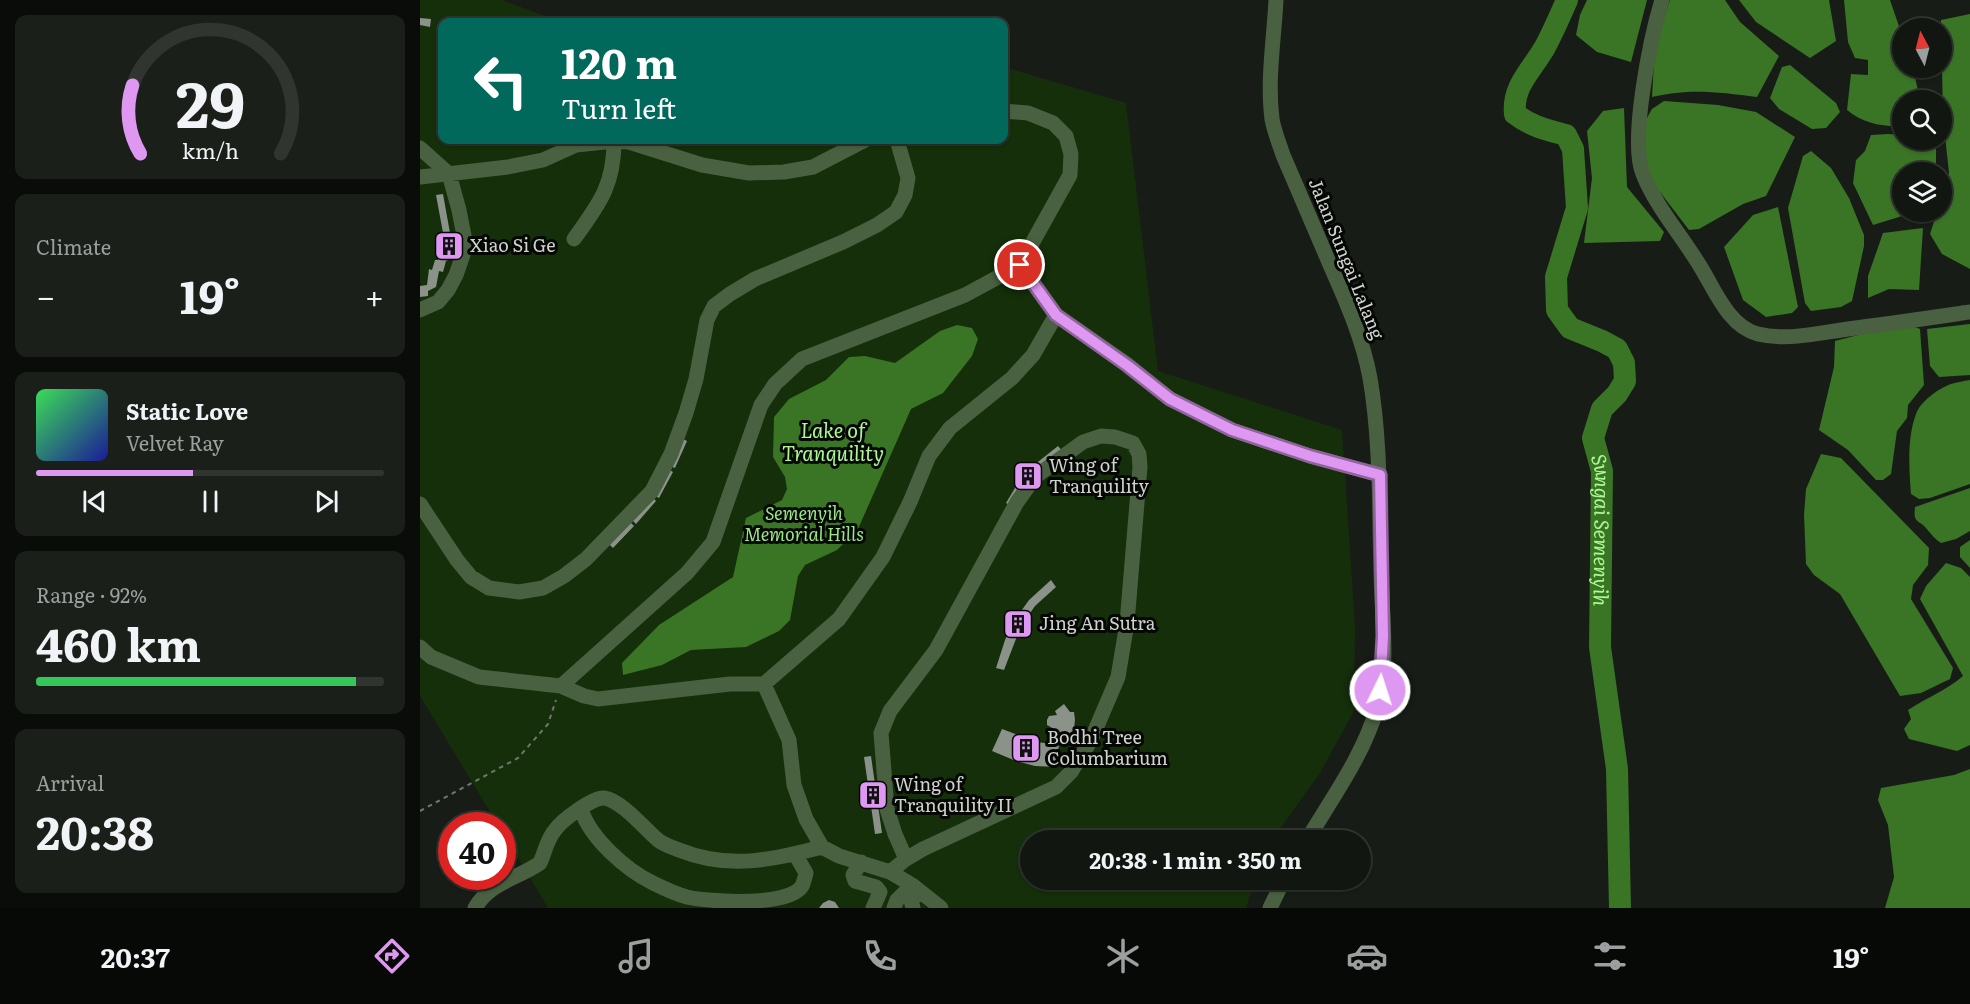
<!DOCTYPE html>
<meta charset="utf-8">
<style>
body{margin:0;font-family:Literata,serif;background:#1a1f19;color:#f1f3f6;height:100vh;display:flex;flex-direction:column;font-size:22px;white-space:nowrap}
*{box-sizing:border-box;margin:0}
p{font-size:20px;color:#9c9f9f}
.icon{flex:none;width:33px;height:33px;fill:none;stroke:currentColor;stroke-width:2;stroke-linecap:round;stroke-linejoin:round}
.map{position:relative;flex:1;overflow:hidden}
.panel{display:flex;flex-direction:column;gap:15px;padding:15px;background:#090c09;width:420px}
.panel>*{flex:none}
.guide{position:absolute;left:18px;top:18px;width:570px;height:126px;border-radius:12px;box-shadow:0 2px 4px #0004,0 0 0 2px #303530;background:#00695c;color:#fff;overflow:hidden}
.needle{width:39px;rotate:353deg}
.controls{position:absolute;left:1472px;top:18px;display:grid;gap:12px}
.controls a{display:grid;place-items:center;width:60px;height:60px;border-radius:50%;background:#111610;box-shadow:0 2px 4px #0004,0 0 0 2px #303530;font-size:30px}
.speed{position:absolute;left:18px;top:812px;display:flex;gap:12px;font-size:30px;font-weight:700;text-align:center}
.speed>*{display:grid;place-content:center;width:78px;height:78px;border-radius:50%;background:#111610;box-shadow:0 2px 4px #0004,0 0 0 2px #303530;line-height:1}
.speed .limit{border:9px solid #d22;background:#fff;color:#111}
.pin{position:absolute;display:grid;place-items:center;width:51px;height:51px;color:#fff;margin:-26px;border:3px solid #fff;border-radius:50%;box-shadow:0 2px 6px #0007}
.me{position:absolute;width:66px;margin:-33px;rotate:4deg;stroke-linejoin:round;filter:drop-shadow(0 0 4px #0008)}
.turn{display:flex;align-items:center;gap:21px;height:126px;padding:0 24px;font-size:27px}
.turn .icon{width:78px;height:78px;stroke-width:2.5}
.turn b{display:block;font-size:42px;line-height:51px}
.big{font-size:45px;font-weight:700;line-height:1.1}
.panel .widget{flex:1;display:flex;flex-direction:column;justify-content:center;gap:9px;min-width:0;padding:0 21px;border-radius:12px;background:#1a1f19}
.panel .dial{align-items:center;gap:0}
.dial svg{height:156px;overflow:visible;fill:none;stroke:#303530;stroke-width:7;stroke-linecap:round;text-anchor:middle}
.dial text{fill:#f1f3f6;stroke:none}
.song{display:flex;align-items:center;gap:18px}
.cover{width:72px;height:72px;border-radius:9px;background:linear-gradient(135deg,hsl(130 70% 55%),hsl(240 70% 35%))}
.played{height:6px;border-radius:3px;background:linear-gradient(90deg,#de98f2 45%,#303530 45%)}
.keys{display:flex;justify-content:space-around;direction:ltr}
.heat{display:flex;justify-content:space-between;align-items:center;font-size:33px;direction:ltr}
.charge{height:9px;border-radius:4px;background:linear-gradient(90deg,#34c759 92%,#303530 0)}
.trip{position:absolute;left:600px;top:830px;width:351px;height:60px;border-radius:30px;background:#111610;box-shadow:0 2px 4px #0004,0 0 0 2px #303530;font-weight:700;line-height:60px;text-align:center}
.menu{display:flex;height:96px;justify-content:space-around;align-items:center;background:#070906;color:#9c9f9f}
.menu .icon{width:42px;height:42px}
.menu .current{color:#de98f2}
.menu b{font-size:27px;color:#f1f3f6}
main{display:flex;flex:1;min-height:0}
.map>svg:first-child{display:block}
.green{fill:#142f0a}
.water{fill:#3a7425}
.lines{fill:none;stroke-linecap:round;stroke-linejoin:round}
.river{stroke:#3a7425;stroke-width:22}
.building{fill:#8b9289}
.path{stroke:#727670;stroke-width:2;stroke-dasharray:4.5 4.5;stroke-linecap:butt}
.minor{stroke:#496141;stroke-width:15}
.route-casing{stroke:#90639d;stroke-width:15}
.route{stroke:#de98f2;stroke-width:10}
.labels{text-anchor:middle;stroke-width:6;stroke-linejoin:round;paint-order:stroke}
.poi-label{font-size:18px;fill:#cfd2cd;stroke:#050704;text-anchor:start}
.street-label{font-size:18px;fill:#cfd2cd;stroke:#050704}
.park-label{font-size:18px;font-style:italic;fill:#99e880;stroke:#050704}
.water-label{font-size:20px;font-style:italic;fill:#aafa91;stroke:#050704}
</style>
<main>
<section class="panel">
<div class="widget dial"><svg viewBox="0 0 100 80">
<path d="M14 69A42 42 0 1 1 86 69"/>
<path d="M14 69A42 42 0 0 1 10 34" stroke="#de98f2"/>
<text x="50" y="56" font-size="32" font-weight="700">29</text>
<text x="50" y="72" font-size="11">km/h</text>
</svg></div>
<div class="widget"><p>Climate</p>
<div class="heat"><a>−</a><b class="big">19°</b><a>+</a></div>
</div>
<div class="widget">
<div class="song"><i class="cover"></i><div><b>Static Love</b><p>Velvet Ray</p></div></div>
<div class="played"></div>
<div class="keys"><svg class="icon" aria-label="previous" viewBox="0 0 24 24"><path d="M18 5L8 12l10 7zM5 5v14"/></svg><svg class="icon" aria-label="pause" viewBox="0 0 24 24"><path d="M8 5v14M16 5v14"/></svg><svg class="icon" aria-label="next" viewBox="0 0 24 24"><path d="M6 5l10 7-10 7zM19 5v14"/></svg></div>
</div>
<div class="widget"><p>Range · 92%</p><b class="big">460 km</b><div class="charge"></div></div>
<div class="widget"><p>Arrival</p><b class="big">20:38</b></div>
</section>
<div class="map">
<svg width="1550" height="908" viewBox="0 0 1550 908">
<rect width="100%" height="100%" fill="#171d16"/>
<path class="green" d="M 0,0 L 82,0 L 141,22 L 22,22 L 22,140 L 584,140 L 584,67 L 706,103 L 738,371 L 922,430 L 935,626 L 934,711 L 900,773 L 852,840 L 610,840 L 610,879 L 835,879 L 826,908 L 128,908 L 83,833 L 82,825 L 78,825 L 0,696 Z"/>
<path class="water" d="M 1167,0 L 1227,0 L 1211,62 L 1177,52 L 1156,35 L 1160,15 Z
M 1250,0 L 1305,0 L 1320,22 L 1359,56 L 1337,97 C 1299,92 1269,88 1232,97 L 1235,45 Z
M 1319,0 L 1409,0 L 1416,41 L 1390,58 L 1336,22 Z
M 1424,0 L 1470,0 L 1482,35 L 1482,68 L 1493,68 L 1500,100 L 1482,100 L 1482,126 C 1463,127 1442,123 1427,110 L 1431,74 L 1448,75 L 1448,60 L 1435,58 L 1428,42 Z
M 1550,14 L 1550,269 L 1522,254 L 1510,234 L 1517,212 L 1521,212 L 1521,200 L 1529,173 L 1523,117 L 1521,20 Z
M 1370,65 L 1416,103 L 1420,112 L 1406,128 L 1392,129 L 1359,109 L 1350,98 L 1362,67 Z
M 1244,101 L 1298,105 L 1336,112 L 1375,137 L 1346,196 L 1323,204 L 1279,229 L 1269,230 L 1227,175 L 1223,125 L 1232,109 Z
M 1204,108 L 1207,187 L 1244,232 L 1240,241 L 1164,243 L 1172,178 L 1167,131 L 1183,111 Z
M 1468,134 L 1482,135 L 1482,140 L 1512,140 L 1516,142 L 1516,172 L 1482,172 L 1482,212 L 1495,212 L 1453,225 L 1433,183 L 1436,160 L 1445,151 L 1451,135 Z
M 1391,151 L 1411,168 L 1429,198 L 1444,235 L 1444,246 L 1432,301 L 1421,307 L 1391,311 L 1385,303 L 1368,208 L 1383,156 Z
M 1358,207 L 1378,307 L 1372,313 L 1346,317 L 1323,300 L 1304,247 L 1333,215 Z
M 1503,228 L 1499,290 L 1469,289 L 1448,298 L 1448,276 L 1463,233 Z
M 1550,324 L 1550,375 L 1519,377 L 1510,366 L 1507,329 Z
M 537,325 L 552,328 L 558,339 L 552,356 L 523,393 L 491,409 L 438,529 L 417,550 L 385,565 L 378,576 L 370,620 L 359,631 L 326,647 L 271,650 L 242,665 L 203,675 L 202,663 L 239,625 L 313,577 L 326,518 L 362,500 L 367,489 L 365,477 L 353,457 L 354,417 L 369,399 L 406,380 L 429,357 L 445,356 L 475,363 L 520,331 Z
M 1492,326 L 1500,329 L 1504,385 L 1488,405 L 1487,418 L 1477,431 L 1471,474 L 1463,480 L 1456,480 L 1428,450 L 1399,430 L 1414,367 L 1415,341 L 1438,335 Z
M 1550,380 L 1550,484 L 1510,498 L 1499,499 L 1491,494 C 1489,469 1487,438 1496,414 C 1500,402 1519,388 1531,384 C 1537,382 1544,381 1550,380 Z
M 1401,454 L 1421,458 L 1509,548 L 1508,565 L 1493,585 L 1491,599 L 1533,668 L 1530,679 L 1501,693 L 1480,696 L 1420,594 L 1394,575 L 1386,564 L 1384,515 L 1386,489 Z
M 1550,488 L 1550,531 L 1536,539 L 1521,543 C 1514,538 1511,534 1506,528 C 1498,519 1493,524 1495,507 Z
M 1550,540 L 1550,568 L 1540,557 L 1540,547 Z
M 1526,563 L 1541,568 L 1550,577 L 1550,745 L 1537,751 L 1489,739 L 1484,729 L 1491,719 L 1488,710 C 1506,698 1527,690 1543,676 L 1500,599 L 1506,586 Z
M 1550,769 L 1550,908 L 1465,908 L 1474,877 L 1468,825 L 1458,800 L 1461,788 L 1534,775 Z"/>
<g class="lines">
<path class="river" id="s1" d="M 1147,0 C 1140,16 1133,32 1125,47 C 1112,70 1092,86 1095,114 C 1110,126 1128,130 1146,135 L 1153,149 L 1157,208 L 1136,277 L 1137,310 L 1150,328 L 1182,341 L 1197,349 L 1204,363 L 1205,381 L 1197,394 L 1182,409 L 1173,438 L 1182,471 L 1180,647 L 1197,769 L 1200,908"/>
</g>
<path class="building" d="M 0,18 L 11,19 L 10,27 L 0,25 Z
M 23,194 L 32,244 L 31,259 L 26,261 L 23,272 L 19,271 L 16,287 L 8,291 L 8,296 L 0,297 L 0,286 L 7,285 L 9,269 L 12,270 L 15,260 L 18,260 L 16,251 L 26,249 L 16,195 Z
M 261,438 L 267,441 L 255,468 L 250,466 Z
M 638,446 L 644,453 L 593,507 L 586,503 L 604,473 Z
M 248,469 L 253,472 L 239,498 L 234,495 Z
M 232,497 L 236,501 L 216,524 L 212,520 Z
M 210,522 L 214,526 L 193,548 L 189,544 Z
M 631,580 L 636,587 L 615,606 L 601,626 L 584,670 L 576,668 L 585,640 L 594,621 L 609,600 Z
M 644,704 L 650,712 L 654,712 L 655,720 L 654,729 L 647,742 L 642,738 L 633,742 L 630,732 L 634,729 L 627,725 L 627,720 L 629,716 L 637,715 L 635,711 Z
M 582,729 L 617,742 L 639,745 L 635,767 L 615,766 L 596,761 L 572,751 Z
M 451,756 L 462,833 L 455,834 L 444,757 Z
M 409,900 L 415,902 L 419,908 L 399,908 L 403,903 Z"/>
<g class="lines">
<path class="path" d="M 0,811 L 98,758 L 128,724 L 136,700"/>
<path class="minor" d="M 856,0 C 854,39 847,80 852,119 C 854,131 859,143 863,155 C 879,193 895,230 911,267 C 927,303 943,340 950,378 C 961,443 959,508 961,573 C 962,615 969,668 957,708 C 943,756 912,798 887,840
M 1242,0 C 1231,36 1209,141 1223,174 C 1237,209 1264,238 1283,271 C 1296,293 1310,327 1338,334 C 1367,341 1400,333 1428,329 C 1469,324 1509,318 1550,312
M 0,148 L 29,174 L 39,210 L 46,246 L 36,275 L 28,290 L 18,302 L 0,310
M 0,177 L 88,167 L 123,160 L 156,145 L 194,141 L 209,142 L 282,165 L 329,173 L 364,172 L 393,167 L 445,140
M 154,239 C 179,204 194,186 194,141
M 600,265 L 636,315 L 708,365 L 750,399 L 812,430 L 890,456 L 960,475
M 0,504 L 37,560 L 51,577 L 69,588 L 99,592 L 123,588 L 144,576 L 166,559 L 232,491 L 251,454 L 266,413 L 276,379 L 287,320 L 294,306 L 310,294 L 335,279 L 423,242 L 457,225 L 476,212 L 485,195 L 488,178 L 477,140
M 0,647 L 11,657 L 59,677 L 141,686 L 164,696 L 178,699 L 310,684 L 344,684 L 419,619 L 463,557 L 490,502 L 509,456 L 530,428 L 592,378 L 613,355 L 636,315
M 344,684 L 369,740 L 374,785 L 386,819 L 402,847 L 419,856 L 470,872 L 492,885 L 521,908
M 141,686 L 267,573 L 293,542 L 341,405 L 355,384 L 382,359 L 545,295 L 600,265 L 650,175 L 651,154 L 646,136 L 633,123 L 608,113 L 584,111
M 161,809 C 170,838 206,870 233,883 C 243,888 256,894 267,897 C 288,902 370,907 382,886 C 384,882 385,877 386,873 L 375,854
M 441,862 L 433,875 L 435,881 L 456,887 L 460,892 L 453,908
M 470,872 L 486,859 L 503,849 L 636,787 L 651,772 L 671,740 L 698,677 L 707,623 L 720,467 L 719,454 L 713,443 L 695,437 L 681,436 L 663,442 L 615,477 L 597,502 L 516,650 L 470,711 L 461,733 L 467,809 L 475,834 L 486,859
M 55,908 C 70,882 97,879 120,863 C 125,852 127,839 135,830 C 142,820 173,797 184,798 C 201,800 225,829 238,840 C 244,845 252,847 259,850 C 309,870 352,860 402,847
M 474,908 L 477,900 L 492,885
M 493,908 L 491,900 L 501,892
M 850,908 L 864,879"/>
</g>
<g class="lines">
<g class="route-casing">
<path id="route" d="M 600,265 L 636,315 L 708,366 L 750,399 L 812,430 L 890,456 L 960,475 L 963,636 L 960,690"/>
</g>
<use href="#route" class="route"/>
</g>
<defs>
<g id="building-square" transform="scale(1.5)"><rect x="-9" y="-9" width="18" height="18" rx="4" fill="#de98f2" stroke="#050704"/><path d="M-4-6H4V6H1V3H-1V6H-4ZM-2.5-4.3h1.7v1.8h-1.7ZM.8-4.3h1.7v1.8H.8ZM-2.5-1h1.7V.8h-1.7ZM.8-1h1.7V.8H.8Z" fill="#111"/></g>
</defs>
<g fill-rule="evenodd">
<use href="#building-square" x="29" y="246"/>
<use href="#building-square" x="608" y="476"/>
<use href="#building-square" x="598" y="624"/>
<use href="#building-square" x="606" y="748"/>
<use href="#building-square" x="453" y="795"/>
</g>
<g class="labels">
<g class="poi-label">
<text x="50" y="252">Xiao Si Ge</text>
<text x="629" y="472">Wing of<tspan x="629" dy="21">Tranquility</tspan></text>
<text x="619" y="630">Jing An Sutra</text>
<text x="627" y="744">Bodhi Tree<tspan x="627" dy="21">Columbarium</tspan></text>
<text x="474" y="791">Wing of<tspan x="474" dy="21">Tranquility II</tspan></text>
</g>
<g class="street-label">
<text transform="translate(926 259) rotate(68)" y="6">Jalan Sungai Lalang</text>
</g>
<g class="park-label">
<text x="384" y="520">Semenyih<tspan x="384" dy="21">Memorial Hills</tspan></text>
</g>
<g class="water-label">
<text x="413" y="438">Lake of<tspan x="413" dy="23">Tranquility</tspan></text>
<text dy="7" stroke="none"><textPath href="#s1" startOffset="630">Sungai Semenyih</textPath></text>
</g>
</g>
</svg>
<div class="controls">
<a><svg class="needle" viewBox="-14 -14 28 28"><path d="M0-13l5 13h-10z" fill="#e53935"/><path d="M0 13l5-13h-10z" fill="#9c9f9f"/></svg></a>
<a><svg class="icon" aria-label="search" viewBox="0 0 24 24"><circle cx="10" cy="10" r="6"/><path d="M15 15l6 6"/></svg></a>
<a><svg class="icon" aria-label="layers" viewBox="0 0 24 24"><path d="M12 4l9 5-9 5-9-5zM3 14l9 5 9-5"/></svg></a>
</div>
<div class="speed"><div class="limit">40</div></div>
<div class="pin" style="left:600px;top:265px;background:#d93025"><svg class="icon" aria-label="arrive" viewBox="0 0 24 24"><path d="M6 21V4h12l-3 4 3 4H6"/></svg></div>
<svg class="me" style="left:960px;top:690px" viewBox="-20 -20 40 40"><circle r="17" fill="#de98f2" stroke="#fff" stroke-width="3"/><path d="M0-11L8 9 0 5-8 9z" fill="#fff"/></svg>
<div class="trip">20:38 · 1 min · 350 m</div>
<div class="guide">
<div class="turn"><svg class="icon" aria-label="left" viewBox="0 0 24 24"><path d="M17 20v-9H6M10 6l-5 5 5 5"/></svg><div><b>120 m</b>Turn left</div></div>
</div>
</div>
</main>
<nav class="menu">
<b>20:37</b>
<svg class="icon current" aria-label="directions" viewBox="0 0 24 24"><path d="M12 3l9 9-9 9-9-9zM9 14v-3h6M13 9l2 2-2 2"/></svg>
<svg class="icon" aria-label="music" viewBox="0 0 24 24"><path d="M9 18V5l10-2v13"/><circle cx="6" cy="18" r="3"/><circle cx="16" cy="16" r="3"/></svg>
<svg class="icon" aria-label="phone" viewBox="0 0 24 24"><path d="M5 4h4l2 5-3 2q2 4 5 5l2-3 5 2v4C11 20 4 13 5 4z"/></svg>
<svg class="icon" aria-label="climate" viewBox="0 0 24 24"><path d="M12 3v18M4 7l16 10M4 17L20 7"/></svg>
<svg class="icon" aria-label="car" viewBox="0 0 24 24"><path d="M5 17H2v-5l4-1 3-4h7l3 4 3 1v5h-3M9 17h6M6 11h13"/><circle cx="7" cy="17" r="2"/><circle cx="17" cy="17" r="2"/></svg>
<svg class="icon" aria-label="filters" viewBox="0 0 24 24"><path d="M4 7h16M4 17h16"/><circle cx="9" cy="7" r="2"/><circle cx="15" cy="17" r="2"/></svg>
<b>19°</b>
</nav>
